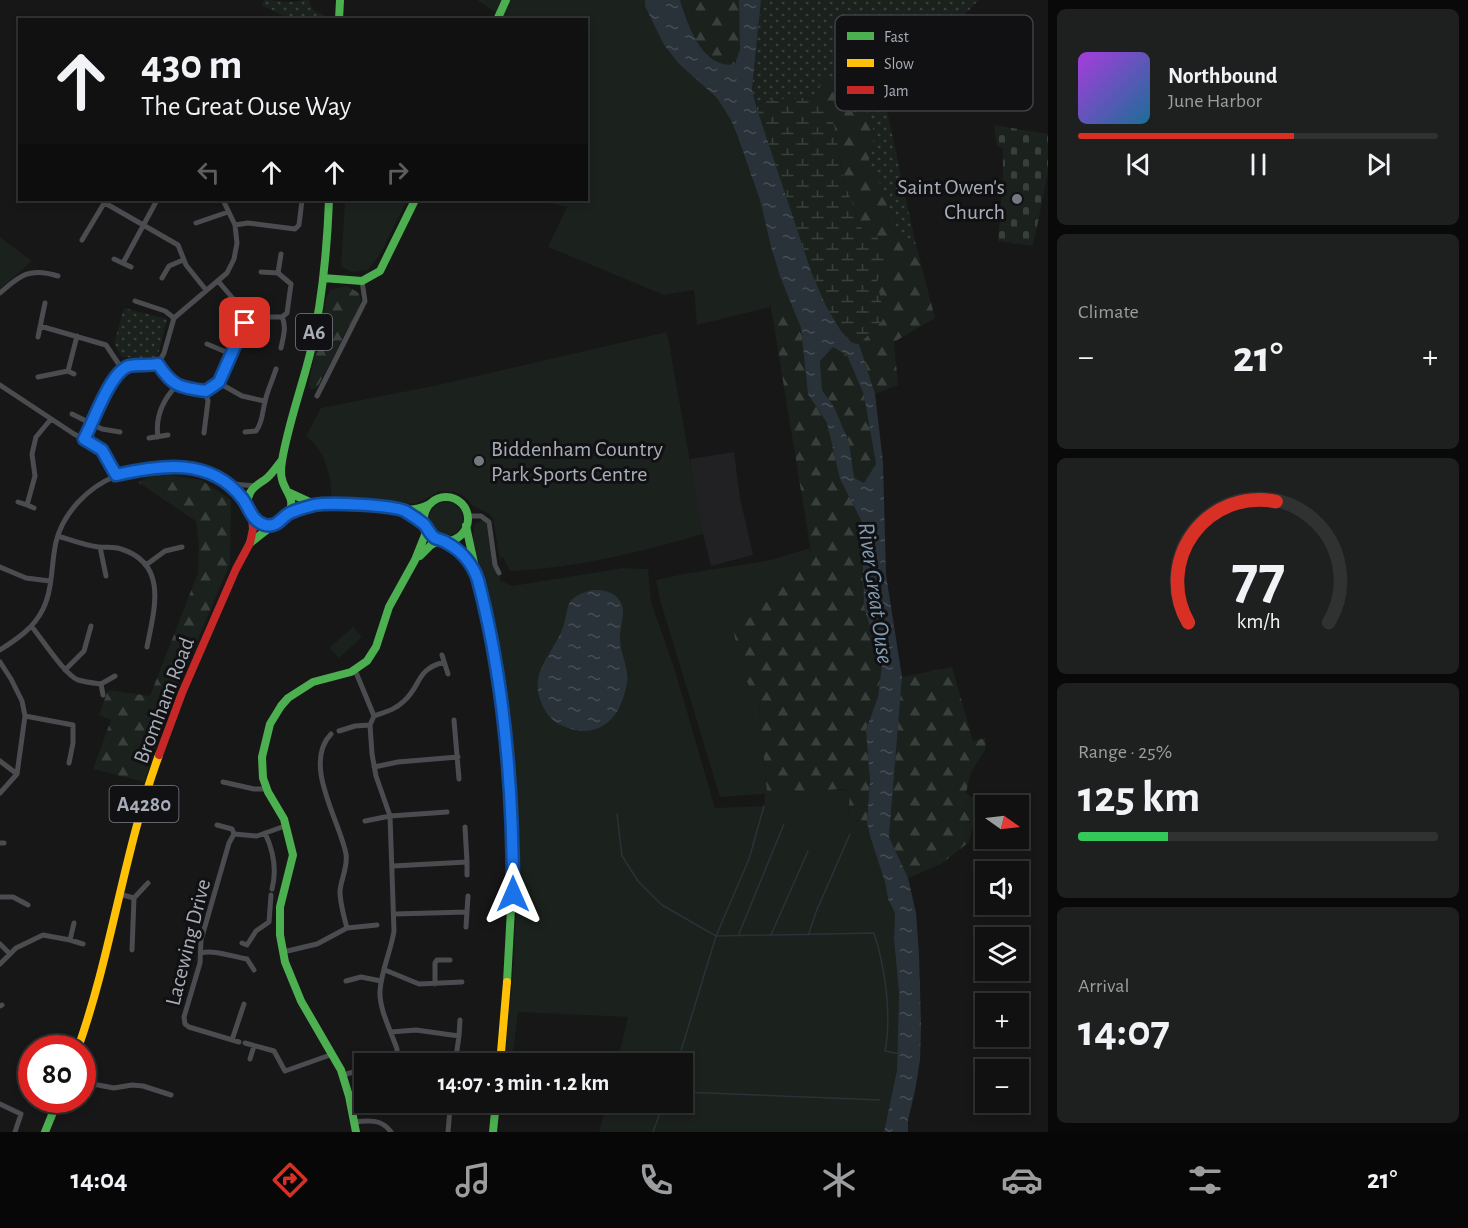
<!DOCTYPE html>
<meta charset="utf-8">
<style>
body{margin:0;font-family:"Alegreya Sans",sans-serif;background:#1e1f1f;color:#f1f3f6;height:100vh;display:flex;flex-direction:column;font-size:22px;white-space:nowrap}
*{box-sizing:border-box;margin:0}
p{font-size:20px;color:#9c9d9f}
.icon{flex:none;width:33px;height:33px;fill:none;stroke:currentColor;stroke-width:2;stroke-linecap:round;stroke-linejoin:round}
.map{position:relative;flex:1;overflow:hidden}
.details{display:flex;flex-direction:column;gap:9px;padding:9px;background:#090909;width:420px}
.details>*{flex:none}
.hud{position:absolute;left:18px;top:18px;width:570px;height:183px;border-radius:0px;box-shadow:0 3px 9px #0003,0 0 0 2px #303131;background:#111;color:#f1f3f6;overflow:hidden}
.needle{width:39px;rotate:104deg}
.controls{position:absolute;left:975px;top:795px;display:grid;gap:12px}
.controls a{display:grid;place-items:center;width:54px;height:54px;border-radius:0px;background:#111;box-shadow:0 3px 9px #0003,0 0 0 2px #303131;font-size:30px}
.speed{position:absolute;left:18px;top:1035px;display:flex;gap:12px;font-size:30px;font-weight:700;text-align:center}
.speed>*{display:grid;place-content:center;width:78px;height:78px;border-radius:50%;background:#111;box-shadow:0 3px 9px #0003,0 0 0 2px #303131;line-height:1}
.speed .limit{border:9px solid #d22;background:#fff;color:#111}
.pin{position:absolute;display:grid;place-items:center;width:51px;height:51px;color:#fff;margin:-26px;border-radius:12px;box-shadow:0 3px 9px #0006}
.me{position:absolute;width:66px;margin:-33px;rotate:0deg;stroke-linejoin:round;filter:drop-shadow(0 0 4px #0008)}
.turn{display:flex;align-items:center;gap:21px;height:126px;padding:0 24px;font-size:27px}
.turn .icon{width:78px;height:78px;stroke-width:2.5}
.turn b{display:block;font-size:42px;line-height:51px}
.lanes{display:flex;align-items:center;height:57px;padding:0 24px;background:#0003;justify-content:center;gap:30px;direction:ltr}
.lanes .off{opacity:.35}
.big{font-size:45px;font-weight:600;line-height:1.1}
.details .widget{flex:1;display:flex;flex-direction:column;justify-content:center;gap:9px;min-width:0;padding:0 21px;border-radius:9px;background:#1e1f1f}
.details .dial{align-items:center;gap:0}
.dial svg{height:156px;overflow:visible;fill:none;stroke:#303131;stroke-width:7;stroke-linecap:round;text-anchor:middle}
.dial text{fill:#f1f3f6;stroke:none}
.song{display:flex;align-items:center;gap:18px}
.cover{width:72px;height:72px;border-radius:9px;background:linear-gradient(135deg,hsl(280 70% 55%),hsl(200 70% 35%))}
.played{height:6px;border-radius:3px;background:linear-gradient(90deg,#d93025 60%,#303131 60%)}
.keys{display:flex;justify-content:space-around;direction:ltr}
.heat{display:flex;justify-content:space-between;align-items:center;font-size:33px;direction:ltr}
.charge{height:9px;border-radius:4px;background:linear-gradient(90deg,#34c759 25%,#303131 0)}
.trip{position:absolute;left:354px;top:1053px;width:339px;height:60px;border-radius:0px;background:#111;box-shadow:0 3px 9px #0003,0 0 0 2px #303131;font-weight:600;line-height:60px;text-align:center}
.dock{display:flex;height:96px;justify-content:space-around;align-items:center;background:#070707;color:#9c9d9f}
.dock .icon{width:42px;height:42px}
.dock .active{color:#d93025}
.dock b{font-size:27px;color:#f1f3f6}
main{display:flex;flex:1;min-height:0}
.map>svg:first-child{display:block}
.built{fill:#212124}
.grass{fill:#1b211c}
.forest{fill:url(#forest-firs)}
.wetland{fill:url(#wetland-marsh)}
.cemetery{fill:url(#cemetery-stones)}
.park{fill:url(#park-dots)}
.water{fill:url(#water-ripples);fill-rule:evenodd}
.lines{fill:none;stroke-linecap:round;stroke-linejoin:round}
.stream{stroke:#2a3239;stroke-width:1.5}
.street{stroke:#4b4c50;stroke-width:5}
.fast{stroke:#4caf50;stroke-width:8}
.slow{stroke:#ffc107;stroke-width:8}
.jam{stroke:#c62828;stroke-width:8}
.route-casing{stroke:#114b97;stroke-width:15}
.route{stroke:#1a73e8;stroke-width:10}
.poi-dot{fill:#757880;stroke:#111113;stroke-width:2}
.labels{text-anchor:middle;stroke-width:6;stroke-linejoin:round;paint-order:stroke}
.shield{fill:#111113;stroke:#7b7e86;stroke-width:1.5}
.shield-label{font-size:21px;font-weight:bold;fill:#a8adb8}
.poi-label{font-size:22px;fill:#a8adb8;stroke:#111113;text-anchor:end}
.street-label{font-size:22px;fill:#a8adb8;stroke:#111113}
.water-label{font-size:24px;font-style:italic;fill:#7f9bb3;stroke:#111113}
.key{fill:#111113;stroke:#3e4045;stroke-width:1.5}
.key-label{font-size:16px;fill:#a8adb8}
</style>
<main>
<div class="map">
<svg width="1048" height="1132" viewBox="0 0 1048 1132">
<defs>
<pattern id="forest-firs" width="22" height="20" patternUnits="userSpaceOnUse" patternTransform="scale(1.5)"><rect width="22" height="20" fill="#1b211c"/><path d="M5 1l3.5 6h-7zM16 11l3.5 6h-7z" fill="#393f3b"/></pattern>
<pattern id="wetland-marsh" width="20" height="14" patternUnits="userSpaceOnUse" patternTransform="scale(1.5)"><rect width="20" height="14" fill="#1b211c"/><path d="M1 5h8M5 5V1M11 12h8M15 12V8" fill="none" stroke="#393f3b"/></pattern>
<pattern id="cemetery-stones" width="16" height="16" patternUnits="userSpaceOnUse" patternTransform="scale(1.5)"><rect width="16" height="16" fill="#1b211c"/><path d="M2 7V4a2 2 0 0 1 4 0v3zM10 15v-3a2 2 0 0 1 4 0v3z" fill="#393f3b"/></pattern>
<pattern id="park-dots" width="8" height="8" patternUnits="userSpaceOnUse" patternTransform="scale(1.5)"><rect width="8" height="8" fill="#1b211c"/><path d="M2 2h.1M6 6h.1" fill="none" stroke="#393f3b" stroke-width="1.8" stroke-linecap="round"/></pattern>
<pattern id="water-ripples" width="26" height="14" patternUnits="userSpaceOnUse" patternTransform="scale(1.5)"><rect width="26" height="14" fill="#2a3239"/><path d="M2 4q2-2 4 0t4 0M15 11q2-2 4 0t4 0" fill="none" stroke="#464d54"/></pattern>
</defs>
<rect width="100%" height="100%" fill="#171717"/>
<path class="built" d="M 734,452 L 740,498 L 753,555 L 711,566 L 697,509 L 690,459 Z"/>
<path class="grass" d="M 477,0 L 645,0 L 664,45 L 679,64 L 717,98 L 731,120 L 760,200 L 771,247 L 789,297 L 770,301 L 770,307 L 697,325 L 694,290 L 664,295 L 548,247 L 567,207 L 536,200 L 586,200 L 586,20 L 506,19 Z
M 345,200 L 407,200 L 381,253 L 368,270 L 352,272 L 341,267 Z
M 0,237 L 32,261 L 0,289 Z
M 667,332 L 703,534 C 640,552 576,568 510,571 L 503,557 L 500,559 L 493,519 L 489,514 L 473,506 L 465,497 L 455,492 L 440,491 L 415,504 L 360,498 L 331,497 C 332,475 324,449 306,436 L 321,408 L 438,385 Z
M429 519a17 17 0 1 1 34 0a17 17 0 1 1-34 0Z
M 483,519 L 486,522 L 493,567 L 501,577 L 499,580 L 512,586 L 623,568 L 648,569 L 651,602 L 674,667 L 715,808 L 764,806 L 765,794 L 720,797 L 660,600 L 656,580 L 684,574 L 771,560 L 810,548 L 811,556 L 757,685 L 767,793 L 832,789 L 850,791 L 848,820 L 867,821 L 870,836 L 885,882 L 888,899 L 895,913 L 894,939 L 899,993 L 897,1070 L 884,1132 L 599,1132 L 607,1103 L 682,1102 L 682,1064 L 617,1063 L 628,1017 L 518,1012 L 512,1063 L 504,1063 L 512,986 L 517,894 L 493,625 L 483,579 L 474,552 L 476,550 L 473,540 L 474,525 Z
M 353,627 L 362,637 L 339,658 L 329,648 Z"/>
<path class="forest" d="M 680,0 L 739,0 C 739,18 744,50 734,65 C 703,70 687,23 680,0 Z
M 821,78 L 832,83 L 841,109 L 869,116 L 875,134 L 869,163 L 885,192 L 895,229 L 916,245 L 935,318 L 894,342 L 898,385 L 875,394 L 859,344 L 882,321 L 877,281 L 890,260 L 862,229 L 844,182 L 834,125 L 817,97 Z
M 347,286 L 359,293 L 361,300 L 359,307 L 319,384 L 316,388 L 311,390 L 309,383 L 326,299 L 330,290 Z
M 789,297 L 801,328 L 808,394 L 827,423 L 840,479 L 862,522 L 864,607 L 882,665 L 878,697 L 866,730 L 870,781 L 867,821 L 848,820 L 850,791 L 842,789 L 767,793 L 759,706 L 742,671 L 734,633 L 777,591 L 790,568 L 811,552 L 770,301 Z
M 833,347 L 847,355 L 864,395 L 876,464 L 864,484 L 854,478 L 834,407 L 822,390 L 820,361 Z
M 157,473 L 201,480 L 231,500 L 230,564 L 174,695 L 144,782 L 93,769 L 111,720 L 99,715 L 108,690 L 150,696 L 198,573 L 199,543 L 196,521 L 138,482 Z
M 952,667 L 973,741 L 986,738 L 985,750 L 971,772 L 966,793 L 979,802 L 969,842 L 941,864 L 908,878 L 889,837 L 902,677 Z"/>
<path class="wetland" d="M 817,97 L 834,125 L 844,182 L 862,229 L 873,230 L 890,260 L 877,281 L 884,316 L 882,321 L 859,344 L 852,343 L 841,331 L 826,306 L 812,274 L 756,106 L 766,100 Z"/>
<path class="cemetery" d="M 994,125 L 1048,134 L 1048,173 L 1033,246 L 998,241 L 1003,178 L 1003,148 L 997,147 Z"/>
<path class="park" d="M 264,0 C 273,0 281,2 289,2 C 295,2 302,0 309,0 L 312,9 L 324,15 L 324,19 L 291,19 L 261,5 Z
M 761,0 L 979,0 L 960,19 L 865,50 L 873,84 L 883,92 L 916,245 L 895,230 L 885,192 L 868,163 L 875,135 L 869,116 L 841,109 L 832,83 L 822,78 L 817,97 L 766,100 L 756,106 L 752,89 Z
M 124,308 L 167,319 L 158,355 L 152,359 L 122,357 L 114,344 Z"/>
<path class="water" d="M 645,0 L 680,0 C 687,23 703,71 735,64 L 740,49 L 739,0 L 761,0 L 752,89 L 756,106 L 812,274 L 826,306 L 841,331 L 852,343 L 859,344 L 875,394 L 883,462 L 886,575 L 902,677 L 889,837 L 908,878 L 916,913 L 919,954 L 921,1025 L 920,1060 L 915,1091 L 908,1120 L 908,1132 L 884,1132 L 897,1070 L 899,993 L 894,939 L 895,913 L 888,899 L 885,882 L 870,836 L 867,821 L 870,781 L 866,730 L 878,697 L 882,665 L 864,607 L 862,522 L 840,479 L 827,423 L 808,394 L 801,328 L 780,276 L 771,247 L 760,200 L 737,135 L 731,120 L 717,98 L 679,64 L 664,45 L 645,6 ZM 833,347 L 847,355 L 864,395 L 876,464 L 864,483 L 854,478 L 849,442 L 834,407 L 822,390 L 820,361 Z
M 592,590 C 602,590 614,591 620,601 C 627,612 620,624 620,636 C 619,651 629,667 627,682 C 622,718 598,743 561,725 C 551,721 545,712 541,702 C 529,672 552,655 562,630 C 571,607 561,599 592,590 Z"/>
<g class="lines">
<path class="stream" d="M 617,814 L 622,856 L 638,881 L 662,905 L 716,936 L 874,933 C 885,967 892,1015 885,1051 L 900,1054
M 771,935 L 808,851
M 738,936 L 784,824
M 808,936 L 816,912 L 850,834
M 677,1064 L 716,936 L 749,859 L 764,806
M 682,1092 L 880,1100
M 653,1132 L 664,1102"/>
<path class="street" d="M 105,203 L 178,245 L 186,265 L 206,290
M 196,223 L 228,212
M 235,225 L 248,223 L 295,229 L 299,225 L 302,200
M 82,240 L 106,200
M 114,259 L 131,267
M 123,263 L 157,200
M 261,272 L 278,273 L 291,284 L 287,313 L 282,317
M 278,273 L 281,254
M 162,278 L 169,266 L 183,260
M 0,293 C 20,275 30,267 58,276
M 135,301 L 165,311 L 174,318
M 244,317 L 282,317
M 40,326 L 106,345 L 122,369
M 38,337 L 45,303
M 207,344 L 231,354
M 281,348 C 283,338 287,326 282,317
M 158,364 C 172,386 180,389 205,391 L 219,383 L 245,323 L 241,308 L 218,281
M 68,371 L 77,336
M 38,377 L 68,371 L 74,374
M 219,383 L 242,396 L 264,401
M 0,385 L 74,434 L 98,446 L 116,475
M 317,396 L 365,301 L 362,281
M 72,414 L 102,429 L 120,432
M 245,432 L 256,431 C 263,422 262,412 265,402 C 266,394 273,379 276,369
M 204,433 L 208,401 L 205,391
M 158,437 C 155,417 163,400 176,386
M 149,438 L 168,435
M 84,439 L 115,376 L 128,366 L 158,364 L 164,353 L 174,318 L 227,273 L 234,259 L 237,243 L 235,225 L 223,200
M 229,483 L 246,504
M 18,502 L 27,505
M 34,508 L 27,505 L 35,476 L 32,454 L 36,437 L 51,419
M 467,516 L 481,516 L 489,522 L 495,565 L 499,573
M 58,536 C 71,540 84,545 98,547 C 105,548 113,546 121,549 C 169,564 154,610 147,647
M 100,547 L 106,576
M 146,565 L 165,551 L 182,547
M 0,567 L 26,578 L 50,581
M 32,627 C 42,639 65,675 78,680 C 85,682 94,683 101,684 L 115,676
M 0,650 C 17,639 34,628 43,609 C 53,589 51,564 56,542 C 63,513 88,487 116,476 C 133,469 156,466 175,466 C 194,466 209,476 227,482 C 235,485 245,485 254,486
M 442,655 L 448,674
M 0,662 L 11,679 L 22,701 L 25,716 L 17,774 L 0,793
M 65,670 L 84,651 L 91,626
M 355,670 L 374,716 L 370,725 L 372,754 L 376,776 L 390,816 L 394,931 C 391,951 381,971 380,991 C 379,1009 391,1031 397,1049 L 397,1058 L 394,1064
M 101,684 L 103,695
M 25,716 L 73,725 L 73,743 L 69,763
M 374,716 C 385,712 395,710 404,701 C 422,685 415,670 444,662
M 454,720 L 459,779
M 339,731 L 355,726 L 370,725
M 0,761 L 17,774
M 374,767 L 398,762 L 458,757
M 223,782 L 254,789 L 266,789
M 365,821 L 390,816 L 447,812
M 217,825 L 232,829 L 234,834
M 265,833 C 273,850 277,870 272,889
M 234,834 L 229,843 L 201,940 L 200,963 L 184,1017 L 185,1024 L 189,1027 L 239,1042
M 234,834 L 257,836 L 285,826
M 0,843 L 4,843
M 393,866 L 467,862 L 465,827
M 467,875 L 467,862
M 119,894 L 134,898 L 132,950
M 0,897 L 13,897 L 28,905
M 134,898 L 148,883
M 395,914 L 467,912
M 466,927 L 468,896
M 347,928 L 377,925
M 70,940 L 83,944
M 242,943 L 247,945 L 256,931 L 269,922 L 271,895
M 0,944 L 10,954
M 283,952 L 317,944 L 347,928 C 344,917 340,903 340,891 C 341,879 348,867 346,854 C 340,821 302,764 331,734
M 201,953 C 213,949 233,957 247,959 L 254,970
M 0,964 L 16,948 L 43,935 L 70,940 L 74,923
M 385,970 L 419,984 L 462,982
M 346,981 L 361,977 L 381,981
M 435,984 L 435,963 L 437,960 L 450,960
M 0,1006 L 2,1005
M 391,1032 L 416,1030 L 459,1036 L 455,1064
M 459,1036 L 460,1020
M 232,1040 L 244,1004
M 245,1043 L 274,1051 L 285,1071 L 333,1054
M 250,1059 L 254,1046
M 343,1075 L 364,1069
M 82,1082 L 114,1088 L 132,1085 L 143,1086 L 171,1095
M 0,1104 L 21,1114 L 15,1132
M 354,1122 C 369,1120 382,1119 391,1132
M 448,1132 L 450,1109"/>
<path class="fast" d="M 339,20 L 340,0
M 497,20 L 506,0
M 323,278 L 362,281 L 380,271 L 415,200
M 282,460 C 277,466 273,473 267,478 C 261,483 253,486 250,493 C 237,517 278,539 290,510 C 295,498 284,490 282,479 C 280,473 281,467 282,461 C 288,425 301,390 310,354 C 322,304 327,252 329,200
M 290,493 L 316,505
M424 519a22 22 0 1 1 44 0a22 22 0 1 1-44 0Z
M 289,512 C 314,506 334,504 360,505 C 385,506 407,516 430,504
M 466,526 L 494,655 L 508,759 L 513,872 L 507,982
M 445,541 L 458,550 L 473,567
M 250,543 L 273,525
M 420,556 L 431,545 L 440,540
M 45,1132 L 58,1100
M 356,1132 L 349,1096 L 341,1070 L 301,1001 L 285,962 L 280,935 L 280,907 L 293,855 L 284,819 L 268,792 L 263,778 L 262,757 L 270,724 L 281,706 L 288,698 L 313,682 L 351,672 L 367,661 L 376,647 L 389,607 L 415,560 L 427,530
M 493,1132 L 496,1102"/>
<path class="slow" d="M 78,1048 C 112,952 124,850 159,755
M 500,1064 L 507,982"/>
<path class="jam" d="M 159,755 L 182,693 L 236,569 L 250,543 L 253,529 L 252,516"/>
</g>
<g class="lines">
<g class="route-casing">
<path id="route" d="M 245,323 L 219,382 L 206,391 C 180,388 172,386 158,364 C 148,366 138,364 129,366 C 110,372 94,421 84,439 L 102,450 L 116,475 C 160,465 210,457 242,498 C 250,508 251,521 265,525 C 279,528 282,515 292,512 C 299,509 307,507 314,505 C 329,502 391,505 405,511 C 410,514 419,520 424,524 C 428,528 429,534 435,538 C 439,540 443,540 447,543 C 462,551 473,565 478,580 C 505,683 513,789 513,894"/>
</g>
<use href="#route" class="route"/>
</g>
<g class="poi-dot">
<circle cx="1017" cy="199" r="6"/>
<circle cx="479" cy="461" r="6"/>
</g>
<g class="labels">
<g class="shield">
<rect x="296" y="314" width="36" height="36" rx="4.5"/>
<rect x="109.5" y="786" width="69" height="36" rx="4.5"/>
</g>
<g class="shield-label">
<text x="314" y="339">A6</text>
<text x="144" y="811">A4280</text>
</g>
<g class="poi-label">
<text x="1005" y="194">Saint Owen's<tspan x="1005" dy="25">Church</tspan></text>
<text x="491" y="456" text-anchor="start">Biddenham Country<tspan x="491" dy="25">Park Sports Centre</tspan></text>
</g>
<g class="street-label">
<text transform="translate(163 700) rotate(-69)" y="8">Bromham Road</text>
<text transform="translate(187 942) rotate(-76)" y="8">Lacewing Drive</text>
</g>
<g class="water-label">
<text transform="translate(876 593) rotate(82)" y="8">River Great Ouse</text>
</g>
</g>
<rect x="835" y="15" width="198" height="96" rx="9" class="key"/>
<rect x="847" y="32" width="27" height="8" fill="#4caf50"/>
<rect x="847" y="59" width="27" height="8" fill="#ffc107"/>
<rect x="847" y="86" width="27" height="8" fill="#c62828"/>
<g class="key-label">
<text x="884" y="42">Fast</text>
<text x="884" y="69">Slow</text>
<text x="884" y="96">Jam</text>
</g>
</svg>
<div class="controls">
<a><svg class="needle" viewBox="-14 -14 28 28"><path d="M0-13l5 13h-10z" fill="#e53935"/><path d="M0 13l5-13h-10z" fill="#9c9d9f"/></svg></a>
<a><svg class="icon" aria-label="sound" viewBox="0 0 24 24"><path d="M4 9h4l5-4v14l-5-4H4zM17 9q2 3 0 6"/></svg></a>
<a><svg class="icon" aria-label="layers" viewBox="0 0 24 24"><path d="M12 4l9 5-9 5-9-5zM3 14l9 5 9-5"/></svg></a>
<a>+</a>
<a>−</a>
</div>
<div class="speed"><div class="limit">80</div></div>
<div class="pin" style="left:245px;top:323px;background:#d93025"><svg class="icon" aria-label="arrive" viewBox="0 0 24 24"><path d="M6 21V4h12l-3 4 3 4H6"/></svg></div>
<svg class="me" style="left:513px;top:894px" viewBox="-20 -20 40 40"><path d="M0-17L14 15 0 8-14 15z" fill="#1a73e8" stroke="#fff" stroke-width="4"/></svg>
<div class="trip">14:07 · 3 min · 1.2 km</div>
<div class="hud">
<div class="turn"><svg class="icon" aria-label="ahead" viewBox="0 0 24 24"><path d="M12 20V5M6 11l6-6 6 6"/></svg><div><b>430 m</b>The Great Ouse Way</div></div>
<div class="lanes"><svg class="icon off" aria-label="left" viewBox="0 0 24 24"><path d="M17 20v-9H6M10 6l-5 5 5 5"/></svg><svg class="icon" aria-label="ahead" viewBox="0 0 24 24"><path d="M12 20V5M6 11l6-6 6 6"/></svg><svg class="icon" aria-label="ahead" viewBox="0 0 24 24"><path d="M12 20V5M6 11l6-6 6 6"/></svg><svg class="icon off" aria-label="right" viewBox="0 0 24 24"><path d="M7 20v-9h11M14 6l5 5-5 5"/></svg></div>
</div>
</div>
<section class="details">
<div class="widget">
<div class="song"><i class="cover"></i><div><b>Northbound</b><p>June Harbor</p></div></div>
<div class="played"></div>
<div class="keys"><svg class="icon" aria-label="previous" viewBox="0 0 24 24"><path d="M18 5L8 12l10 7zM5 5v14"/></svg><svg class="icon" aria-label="pause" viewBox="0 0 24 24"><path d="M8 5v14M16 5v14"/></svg><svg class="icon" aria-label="next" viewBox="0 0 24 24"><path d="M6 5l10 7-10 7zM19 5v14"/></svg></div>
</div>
<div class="widget"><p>Climate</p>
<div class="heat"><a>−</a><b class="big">21°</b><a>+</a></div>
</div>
<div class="widget dial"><svg viewBox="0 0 100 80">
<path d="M14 69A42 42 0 1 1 86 69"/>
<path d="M14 69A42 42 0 0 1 59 7" stroke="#d93025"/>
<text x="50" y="56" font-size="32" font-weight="700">77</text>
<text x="50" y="72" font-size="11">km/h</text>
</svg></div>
<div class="widget"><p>Range · 25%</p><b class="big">125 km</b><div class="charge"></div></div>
<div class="widget"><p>Arrival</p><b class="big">14:07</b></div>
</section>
</main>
<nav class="dock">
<b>14:04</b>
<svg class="icon active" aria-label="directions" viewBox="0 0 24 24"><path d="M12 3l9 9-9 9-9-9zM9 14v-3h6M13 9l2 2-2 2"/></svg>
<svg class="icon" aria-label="music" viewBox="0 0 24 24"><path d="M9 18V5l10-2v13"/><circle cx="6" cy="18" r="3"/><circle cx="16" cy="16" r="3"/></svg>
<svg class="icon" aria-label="phone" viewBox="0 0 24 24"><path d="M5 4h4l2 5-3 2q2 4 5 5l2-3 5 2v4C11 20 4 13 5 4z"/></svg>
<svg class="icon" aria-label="climate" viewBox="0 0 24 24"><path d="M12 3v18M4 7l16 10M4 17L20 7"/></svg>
<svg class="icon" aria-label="car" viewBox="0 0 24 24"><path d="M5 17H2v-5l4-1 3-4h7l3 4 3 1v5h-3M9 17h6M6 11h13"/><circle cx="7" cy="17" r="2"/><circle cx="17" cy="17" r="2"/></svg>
<svg class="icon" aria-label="filters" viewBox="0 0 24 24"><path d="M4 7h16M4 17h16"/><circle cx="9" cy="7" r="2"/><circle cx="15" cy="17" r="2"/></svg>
<b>21°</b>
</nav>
